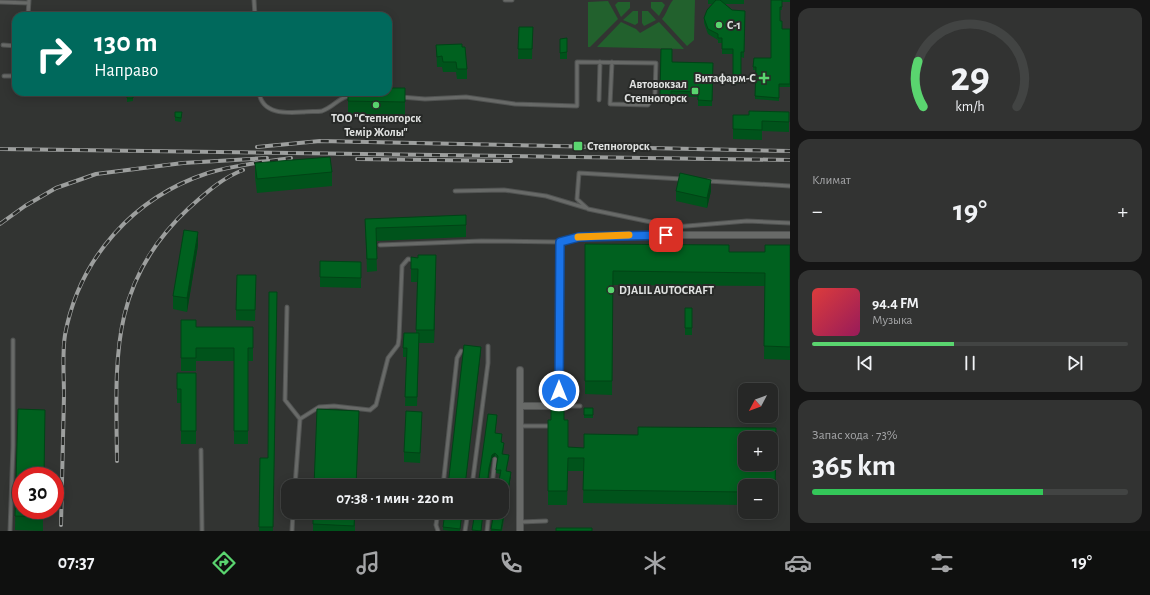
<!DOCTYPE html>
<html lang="ru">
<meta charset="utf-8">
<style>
body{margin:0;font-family:"Alegreya Sans",sans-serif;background:#323332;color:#f1f3f6;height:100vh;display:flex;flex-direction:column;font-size:15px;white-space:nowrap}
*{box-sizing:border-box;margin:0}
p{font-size:13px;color:#a4a5a7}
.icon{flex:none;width:22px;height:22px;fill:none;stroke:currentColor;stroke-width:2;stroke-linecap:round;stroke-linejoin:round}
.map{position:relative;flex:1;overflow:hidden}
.panel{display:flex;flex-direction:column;gap:8px;padding:8px;background:#151515;width:360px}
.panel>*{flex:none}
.top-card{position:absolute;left:12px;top:12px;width:380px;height:84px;border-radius:12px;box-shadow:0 2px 10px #0003,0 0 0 1px #424443;background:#00695c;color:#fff;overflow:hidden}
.needle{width:26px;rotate:229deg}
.fabs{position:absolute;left:738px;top:383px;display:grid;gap:8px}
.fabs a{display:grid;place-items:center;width:40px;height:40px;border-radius:8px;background:#262726;box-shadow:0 2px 10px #0003,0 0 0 1px #424443;font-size:20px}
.speed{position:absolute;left:12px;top:467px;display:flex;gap:8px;font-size:20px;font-weight:700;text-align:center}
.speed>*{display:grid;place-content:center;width:52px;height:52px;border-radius:50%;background:#262726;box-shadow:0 2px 10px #0003,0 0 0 1px #424443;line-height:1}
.speed .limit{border:6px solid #d22;background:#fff;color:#111}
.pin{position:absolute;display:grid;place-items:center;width:34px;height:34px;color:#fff;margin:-17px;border-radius:8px;box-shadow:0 2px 6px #0006}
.me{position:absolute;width:44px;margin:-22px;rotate:0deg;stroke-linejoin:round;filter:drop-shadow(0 0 3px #0008)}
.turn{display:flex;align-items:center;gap:14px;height:84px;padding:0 16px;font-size:18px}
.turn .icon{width:52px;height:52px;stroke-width:2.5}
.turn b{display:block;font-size:28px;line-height:34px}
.big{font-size:30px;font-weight:700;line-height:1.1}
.panel .tile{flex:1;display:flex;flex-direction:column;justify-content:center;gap:6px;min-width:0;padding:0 14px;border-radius:12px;background:#323332}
.panel .dial{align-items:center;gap:0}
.dial svg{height:104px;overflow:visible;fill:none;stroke:#424443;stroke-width:7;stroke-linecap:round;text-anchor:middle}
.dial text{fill:#f1f3f6;stroke:none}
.song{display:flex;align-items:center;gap:12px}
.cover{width:48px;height:48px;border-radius:6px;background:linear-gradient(135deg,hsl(0 70% 55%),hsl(330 70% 35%))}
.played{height:4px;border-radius:2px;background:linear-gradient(90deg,#5ad56f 45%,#424443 45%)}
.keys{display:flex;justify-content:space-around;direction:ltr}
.heat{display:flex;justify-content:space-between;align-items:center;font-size:22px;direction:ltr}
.charge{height:6px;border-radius:3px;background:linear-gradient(90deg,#34c759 73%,#424443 0)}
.trip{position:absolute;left:281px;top:479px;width:228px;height:40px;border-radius:12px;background:#262726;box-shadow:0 2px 10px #0003,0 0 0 1px #424443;font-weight:700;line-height:40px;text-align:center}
.tab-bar{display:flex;height:64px;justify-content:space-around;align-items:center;background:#0f100f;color:#a4a5a7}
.tab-bar .icon{width:28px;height:28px}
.tab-bar .selected{color:#5ad56f}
.tab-bar b{font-size:18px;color:#f1f3f6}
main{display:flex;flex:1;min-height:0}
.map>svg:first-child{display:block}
.green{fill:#22612d}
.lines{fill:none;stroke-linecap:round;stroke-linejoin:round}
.service-casing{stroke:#515352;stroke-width:5}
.minor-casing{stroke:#515352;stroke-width:8}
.service{stroke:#686a68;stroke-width:3}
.minor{stroke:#686a68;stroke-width:6}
.rail-casing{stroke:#9d9f9e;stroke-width:4}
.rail{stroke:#282a28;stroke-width:2.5;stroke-dasharray:8;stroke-linecap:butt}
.wall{fill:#00531b}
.shaded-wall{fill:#004416}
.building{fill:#00611f;stroke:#004416;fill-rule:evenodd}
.route-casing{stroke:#114b97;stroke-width:10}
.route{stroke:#1a73e8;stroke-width:7}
.slow{stroke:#f59e0b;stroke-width:7}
.poi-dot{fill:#5ad56f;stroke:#282a28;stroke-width:1.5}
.labels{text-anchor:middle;stroke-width:4;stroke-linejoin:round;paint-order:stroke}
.poi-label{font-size:12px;font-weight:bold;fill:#e0e2e1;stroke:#282a28;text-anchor:start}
</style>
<main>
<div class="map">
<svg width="790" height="531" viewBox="0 0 790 531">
<rect width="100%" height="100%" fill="#323432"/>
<path class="green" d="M 673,0 L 695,0 L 694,40 L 687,46 L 662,19 C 667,13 668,6 673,0 Z
M 608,1 L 618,19 L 590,47 L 588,47 L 588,2 Z
M 618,2 L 630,2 L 630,8 L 621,17 L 615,5 Z
M 651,2 L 662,2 L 665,5 L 659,16 L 651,8 Z
M 633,11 L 638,11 L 638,23 L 635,25 L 623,20 Z
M 642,11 L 648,11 L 656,20 L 644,26 L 642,23 Z
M 621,22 L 636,29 L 640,33 L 659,22 L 684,49 L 597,47 Z"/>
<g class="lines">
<g class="service-casing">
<path id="service" d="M 254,0 L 255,16
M 505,0 L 512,0
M 0,2 L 29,3
M 28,16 L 29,0
M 3,45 L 16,46
M 4,76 L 16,76
M 259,92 C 262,115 287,113 304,112 C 309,111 317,112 322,111 C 334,107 340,96 352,95
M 401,97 L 425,99 L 466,97 L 515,104 L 577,106 L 577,62 L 656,63 L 655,94 L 648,105 L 610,104 L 612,62
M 599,100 L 600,62
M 682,179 L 579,173 L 577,199 L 588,209 L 675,227 L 747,221 L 790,223
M 708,181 L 790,186
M 455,191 L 504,190 L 546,196 L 586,208
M 380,245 L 481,241 L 560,242
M 287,307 L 285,400 L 300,419 L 295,486
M 561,406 L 580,406
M 300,419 L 319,407 L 334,406 L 370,410 L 376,405 L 388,358 L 398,345 L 399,338 L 402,266 L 408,259 L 414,260
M 520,426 L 548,426
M 201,450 L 202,531
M 443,486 L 457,358 L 461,351
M 472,486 L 488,363 L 488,346
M 492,486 L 495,459
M 520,522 L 546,521
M 10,531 L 13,446 L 13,340
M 292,531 L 293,512
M 438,531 L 436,525 L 438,512
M 465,531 L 468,512
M 487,531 L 489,512"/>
</g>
<g class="minor-casing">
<path id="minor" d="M 520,406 L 559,406 L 560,242 L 579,237 L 635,235 L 790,235
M 520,531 L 520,370"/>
</g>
<use href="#service" class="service"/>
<use href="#minor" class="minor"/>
<g class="rail-casing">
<path id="rail" d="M 257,147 L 320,141 L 790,151
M 0,149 L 790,160
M 357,159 L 511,161
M 0,224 L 25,206 L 56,188 L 96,174 L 183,163 L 267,158
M 117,461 C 116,360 108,283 189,208 C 206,193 222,178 243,170
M 61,525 C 62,482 63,438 64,395 C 64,376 62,354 65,335 C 79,258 134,197 208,173 C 235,165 264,162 291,158"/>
</g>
<use href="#rail" class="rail"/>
</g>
<path class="wall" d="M 708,0 L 744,0 L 744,4 L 725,4 L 732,10 L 745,11 L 744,58 L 741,57 L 741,84 L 733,84 L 733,54 L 722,54 L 722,43 L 718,43 L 718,40 L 708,34 L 704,23 L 704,18 L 713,4 L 708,4 Z
M 771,0 L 790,0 L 790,2 L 782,2 L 782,10 L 780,10 L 780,21 L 782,29 L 790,29 L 790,87 L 779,87 L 779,101 L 755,99 L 756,70 L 753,70 L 754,58 L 771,58 Z
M 519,27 L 533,27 L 532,59 L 518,59 Z
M 560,39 L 567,52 L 567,59 L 560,59 Z
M 436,45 L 462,47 L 467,69 L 467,79 L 457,79 L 456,72 L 443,72 L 442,67 L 437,67 Z
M 661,49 L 672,62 L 713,63 L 712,106 L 698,106 L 698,97 L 671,97 L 671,101 L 660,101 Z
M 405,88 L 405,116 L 348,114 L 348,92 Z
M 127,92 L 133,92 L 133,101 L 127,102 Z
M 789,112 L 789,132 L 762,131 L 762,140 L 733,139 L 733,115 L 749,115 Z
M 182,116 L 181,122 L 175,121 L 175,117 Z
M 255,163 L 332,172 L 332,186 L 257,193 L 255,177 Z
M 676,191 L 711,191 L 707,208 L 676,201 Z
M 365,219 L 466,225 L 466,237 L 376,241 L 377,271 L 367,272 Z
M 585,244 L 729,252 L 765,252 L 790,245 L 790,360 L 764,359 L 765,286 L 613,285 L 612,395 L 585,394 Z
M 198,245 L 187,312 L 173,309 L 173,296 Z
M 411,257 L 436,268 L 434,343 L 419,343 L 417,406 L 405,406 L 407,357 L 403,357 L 403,348 L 416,333 L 417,282 L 411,282 Z
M 320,261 L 361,262 L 361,288 L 320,287 Z
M 256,286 L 255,321 L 236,320 L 236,310 Z
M 277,292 L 273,531 L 259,531 L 260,458 L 268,458 Z
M 685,308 L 692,308 L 692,335 L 685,335 Z
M 181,320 L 196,327 L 253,327 L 253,361 L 248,361 L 248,444 L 234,444 L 234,361 L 196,361 L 196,371 L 181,371 Z
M 177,373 L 196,373 L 196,444 L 181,444 L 181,403 L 177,403 Z
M 551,405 L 564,420 L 568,447 L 584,448 L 638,435 L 776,428 L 775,506 L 771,505 L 771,486 L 745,486 L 745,505 L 583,503 L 584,471 L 568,471 L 567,505 L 548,505 L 548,420 L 551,420 Z
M 584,408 L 593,408 L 593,418 L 584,418 Z
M 18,409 L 45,410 L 44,476 L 21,476 L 21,510 L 43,510 L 43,531 L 15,530 Z
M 497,419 L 495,433 L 502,438 L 502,442 L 504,446 L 503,454 L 509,458 L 506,471 L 511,475 L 502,531 L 491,531 L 500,474 L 496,473 L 498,459 L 495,456 L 492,458 L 489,472 L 487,486 L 478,486 Z
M 422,422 L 420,463 L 404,462 L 404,452 Z
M 313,512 L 355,512 L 355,531 L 313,531 Z
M 462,512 L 460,531 L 451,531 L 443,530 L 443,527 Z"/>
<path class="shaded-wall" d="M 711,180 L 711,191 L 707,208 L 707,198 Z
M 198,232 L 198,245 L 187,312 L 187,298 Z
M 436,255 L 436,268 L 434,343 L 434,330 Z
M 481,347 L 481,351 L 465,486 Z
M 359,411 L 359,424 L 356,486 Z
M 495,453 L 495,456 L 492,458 L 487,486 L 489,468 L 492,455 Z
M 511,472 L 511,475 L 501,531 Z"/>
<path class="building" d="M 716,0 L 720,0 L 732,10 L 745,11 L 744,52 L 741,52 L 741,79 L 733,79 L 733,49 L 722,49 L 722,38 L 718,38 L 718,34 L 708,29 L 704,18 L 707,10 Z
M 771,0 L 782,0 L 782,7 L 780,7 L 780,21 L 782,21 L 782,29 L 790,29 L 790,84 L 779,84 L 779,98 L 755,96 L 756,67 L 753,67 L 754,58 L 771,58 Z
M 519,27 L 533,27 L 532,49 L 518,49 Z
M 567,38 L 567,52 L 560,53 L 560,39 Z
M 462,44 L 462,47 L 465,47 L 467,69 L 457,69 L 456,62 L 443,62 L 442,56 L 437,57 L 436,45 Z
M 661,49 L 672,49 L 672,62 L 713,63 L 712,101 L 698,100 L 698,92 L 671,91 L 671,95 L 660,95 Z
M 388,88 L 405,88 L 405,102 L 348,101 L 348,92 L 388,92 Z
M 127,92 L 133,92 L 133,98 L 127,98 Z
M 749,111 L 789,112 L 789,122 L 762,121 L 762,130 L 733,129 L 733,115 L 749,115 Z
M 175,112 L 182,112 L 181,118 L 175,117 Z
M 330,157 L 332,172 L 257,179 L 255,163 Z
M 680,173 L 711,180 L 707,198 L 676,191 Z
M 466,215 L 466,225 L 376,228 L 377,259 L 367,259 L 365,219 Z
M 184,230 L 198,232 L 187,298 L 173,296 Z
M 585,244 L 729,245 L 729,252 L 765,252 L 765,245 L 790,245 L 790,347 L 764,346 L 765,273 L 613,271 L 612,381 L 585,381 Z
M 418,255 L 436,255 L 434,330 L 416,330 L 418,269 L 411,269 L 411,257 L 418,258 Z
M 320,261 L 361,262 L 361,278 L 320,277 Z
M 237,275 L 256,275 L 255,310 L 236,310 Z
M 269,292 L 277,292 L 273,527 L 259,527 L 260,458 L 268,458 Z
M 685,308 L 692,308 L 692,328 L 685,328 Z
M 181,320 L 196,320 L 196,327 L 253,327 L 253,348 L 248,348 L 248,431 L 234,431 L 234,348 L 196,348 L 196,358 L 181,358 Z
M 404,333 L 419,333 L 417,397 L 405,397 L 407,348 L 403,348 Z
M 464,345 L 481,347 L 465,486 L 448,486 Z
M 177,373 L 196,373 L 196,431 L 181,431 L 181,389 L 177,389 Z
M 551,405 L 564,405 L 564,420 L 568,420 L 568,447 L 584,448 L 584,434 L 638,435 L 638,427 L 776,428 L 775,492 L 771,492 L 771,486 L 745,486 L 745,492 L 583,490 L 584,458 L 568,458 L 567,491 L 548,491 L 548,420 L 551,420 ZM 745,438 L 771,438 L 771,464 L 745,464 Z
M 584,408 L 593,408 L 593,415 L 584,415 Z
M 18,409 L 45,410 L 44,476 L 21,476 L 21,510 L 43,510 L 43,517 L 15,516 Z
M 317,409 L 359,411 L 356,486 L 314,486 Z
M 406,411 L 422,412 L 420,453 L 404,452 Z
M 488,414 L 497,415 L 495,433 L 502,434 L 501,442 L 504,443 L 502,454 L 509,455 L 506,471 L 511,472 L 501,530 L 491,529 L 494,512 L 502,512 L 502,486 L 498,486 L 501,470 L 496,470 L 498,456 L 495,453 L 492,455 L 489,468 L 487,486 L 478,486 Z
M 313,512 L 355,512 L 354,526 L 313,524 Z
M 445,512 L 462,512 L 460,529 L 443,527 Z
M 475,512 L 483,512 L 481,531 L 472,530 Z
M 556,528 L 592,528 L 592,531 L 556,531 Z"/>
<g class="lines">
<g class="route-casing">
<path id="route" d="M 559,391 L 560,242 L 579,237 L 666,235"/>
</g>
<use href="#route" class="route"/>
<path class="slow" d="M 578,237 L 629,235"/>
</g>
<g class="poi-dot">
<circle cx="719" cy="25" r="4"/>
<path d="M762 72h4v4h4v4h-4v4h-4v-4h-4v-4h4z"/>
<rect x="691" y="87" width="8" height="8" rx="2"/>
<circle cx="376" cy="105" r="4"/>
<rect x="573" y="141" width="10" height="10" rx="2"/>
<circle cx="611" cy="290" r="4"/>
</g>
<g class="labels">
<g class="poi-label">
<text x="727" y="29">C-1</text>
<text x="756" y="82" text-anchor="end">Витафарм-С</text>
<text x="687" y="88" text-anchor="end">Автовокзал<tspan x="687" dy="14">Степногорск</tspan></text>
<text x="376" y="122" text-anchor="middle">ТОО "Степногорск<tspan x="376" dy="14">Темiр Жолы"</tspan></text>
<text x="587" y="150">Степногорск</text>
<text x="619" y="294">DJALIL AUTOCRAFT</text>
</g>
</g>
</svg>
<div class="fabs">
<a><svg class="needle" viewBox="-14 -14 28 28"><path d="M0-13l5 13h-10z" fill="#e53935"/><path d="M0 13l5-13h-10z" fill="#a4a5a7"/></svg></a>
<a>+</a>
<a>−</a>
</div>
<div class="speed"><div class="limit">30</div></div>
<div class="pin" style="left:666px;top:235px;background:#d93025"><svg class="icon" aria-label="arrive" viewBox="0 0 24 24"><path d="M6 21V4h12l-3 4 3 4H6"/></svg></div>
<svg class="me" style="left:559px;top:391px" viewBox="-20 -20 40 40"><circle r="17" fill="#1a73e8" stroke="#fff" stroke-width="3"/><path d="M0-11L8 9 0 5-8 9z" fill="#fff"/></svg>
<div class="trip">07:38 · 1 мин · 220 m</div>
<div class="top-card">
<div class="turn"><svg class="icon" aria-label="right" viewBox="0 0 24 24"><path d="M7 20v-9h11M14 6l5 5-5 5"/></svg><div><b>130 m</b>Направо</div></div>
</div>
</div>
<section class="panel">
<div class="tile dial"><svg viewBox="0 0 100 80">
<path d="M14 69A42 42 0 1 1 86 69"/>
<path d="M14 69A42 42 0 0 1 10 34" stroke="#5ad56f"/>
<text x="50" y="56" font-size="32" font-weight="700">29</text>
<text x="50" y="72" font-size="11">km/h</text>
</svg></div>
<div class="tile"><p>Климат</p>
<div class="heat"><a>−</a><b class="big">19°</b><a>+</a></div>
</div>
<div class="tile">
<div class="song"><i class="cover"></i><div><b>94.4 FM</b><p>Музыка</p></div></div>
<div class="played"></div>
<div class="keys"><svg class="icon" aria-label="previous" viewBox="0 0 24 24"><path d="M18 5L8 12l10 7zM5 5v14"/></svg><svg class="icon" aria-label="pause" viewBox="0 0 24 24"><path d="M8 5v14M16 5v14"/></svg><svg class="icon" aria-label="next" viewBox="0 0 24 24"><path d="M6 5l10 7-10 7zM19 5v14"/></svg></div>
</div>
<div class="tile"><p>Запас хода · 73%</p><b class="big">365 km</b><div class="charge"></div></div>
</section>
</main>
<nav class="tab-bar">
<b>07:37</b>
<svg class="icon selected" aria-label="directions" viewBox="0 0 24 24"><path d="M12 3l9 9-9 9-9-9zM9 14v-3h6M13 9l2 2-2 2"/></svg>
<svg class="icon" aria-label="music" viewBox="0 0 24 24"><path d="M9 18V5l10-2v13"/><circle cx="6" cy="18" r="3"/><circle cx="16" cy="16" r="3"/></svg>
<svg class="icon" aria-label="phone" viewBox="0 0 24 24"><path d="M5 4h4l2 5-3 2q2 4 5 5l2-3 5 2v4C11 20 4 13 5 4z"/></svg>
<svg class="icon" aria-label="climate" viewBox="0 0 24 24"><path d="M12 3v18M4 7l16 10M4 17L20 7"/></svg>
<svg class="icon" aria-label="car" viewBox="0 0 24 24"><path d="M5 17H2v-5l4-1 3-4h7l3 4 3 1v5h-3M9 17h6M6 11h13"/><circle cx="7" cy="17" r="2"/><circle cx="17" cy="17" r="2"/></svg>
<svg class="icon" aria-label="filters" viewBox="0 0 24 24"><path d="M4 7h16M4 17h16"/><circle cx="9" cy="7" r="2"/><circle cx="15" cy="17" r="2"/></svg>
<b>19°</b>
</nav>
